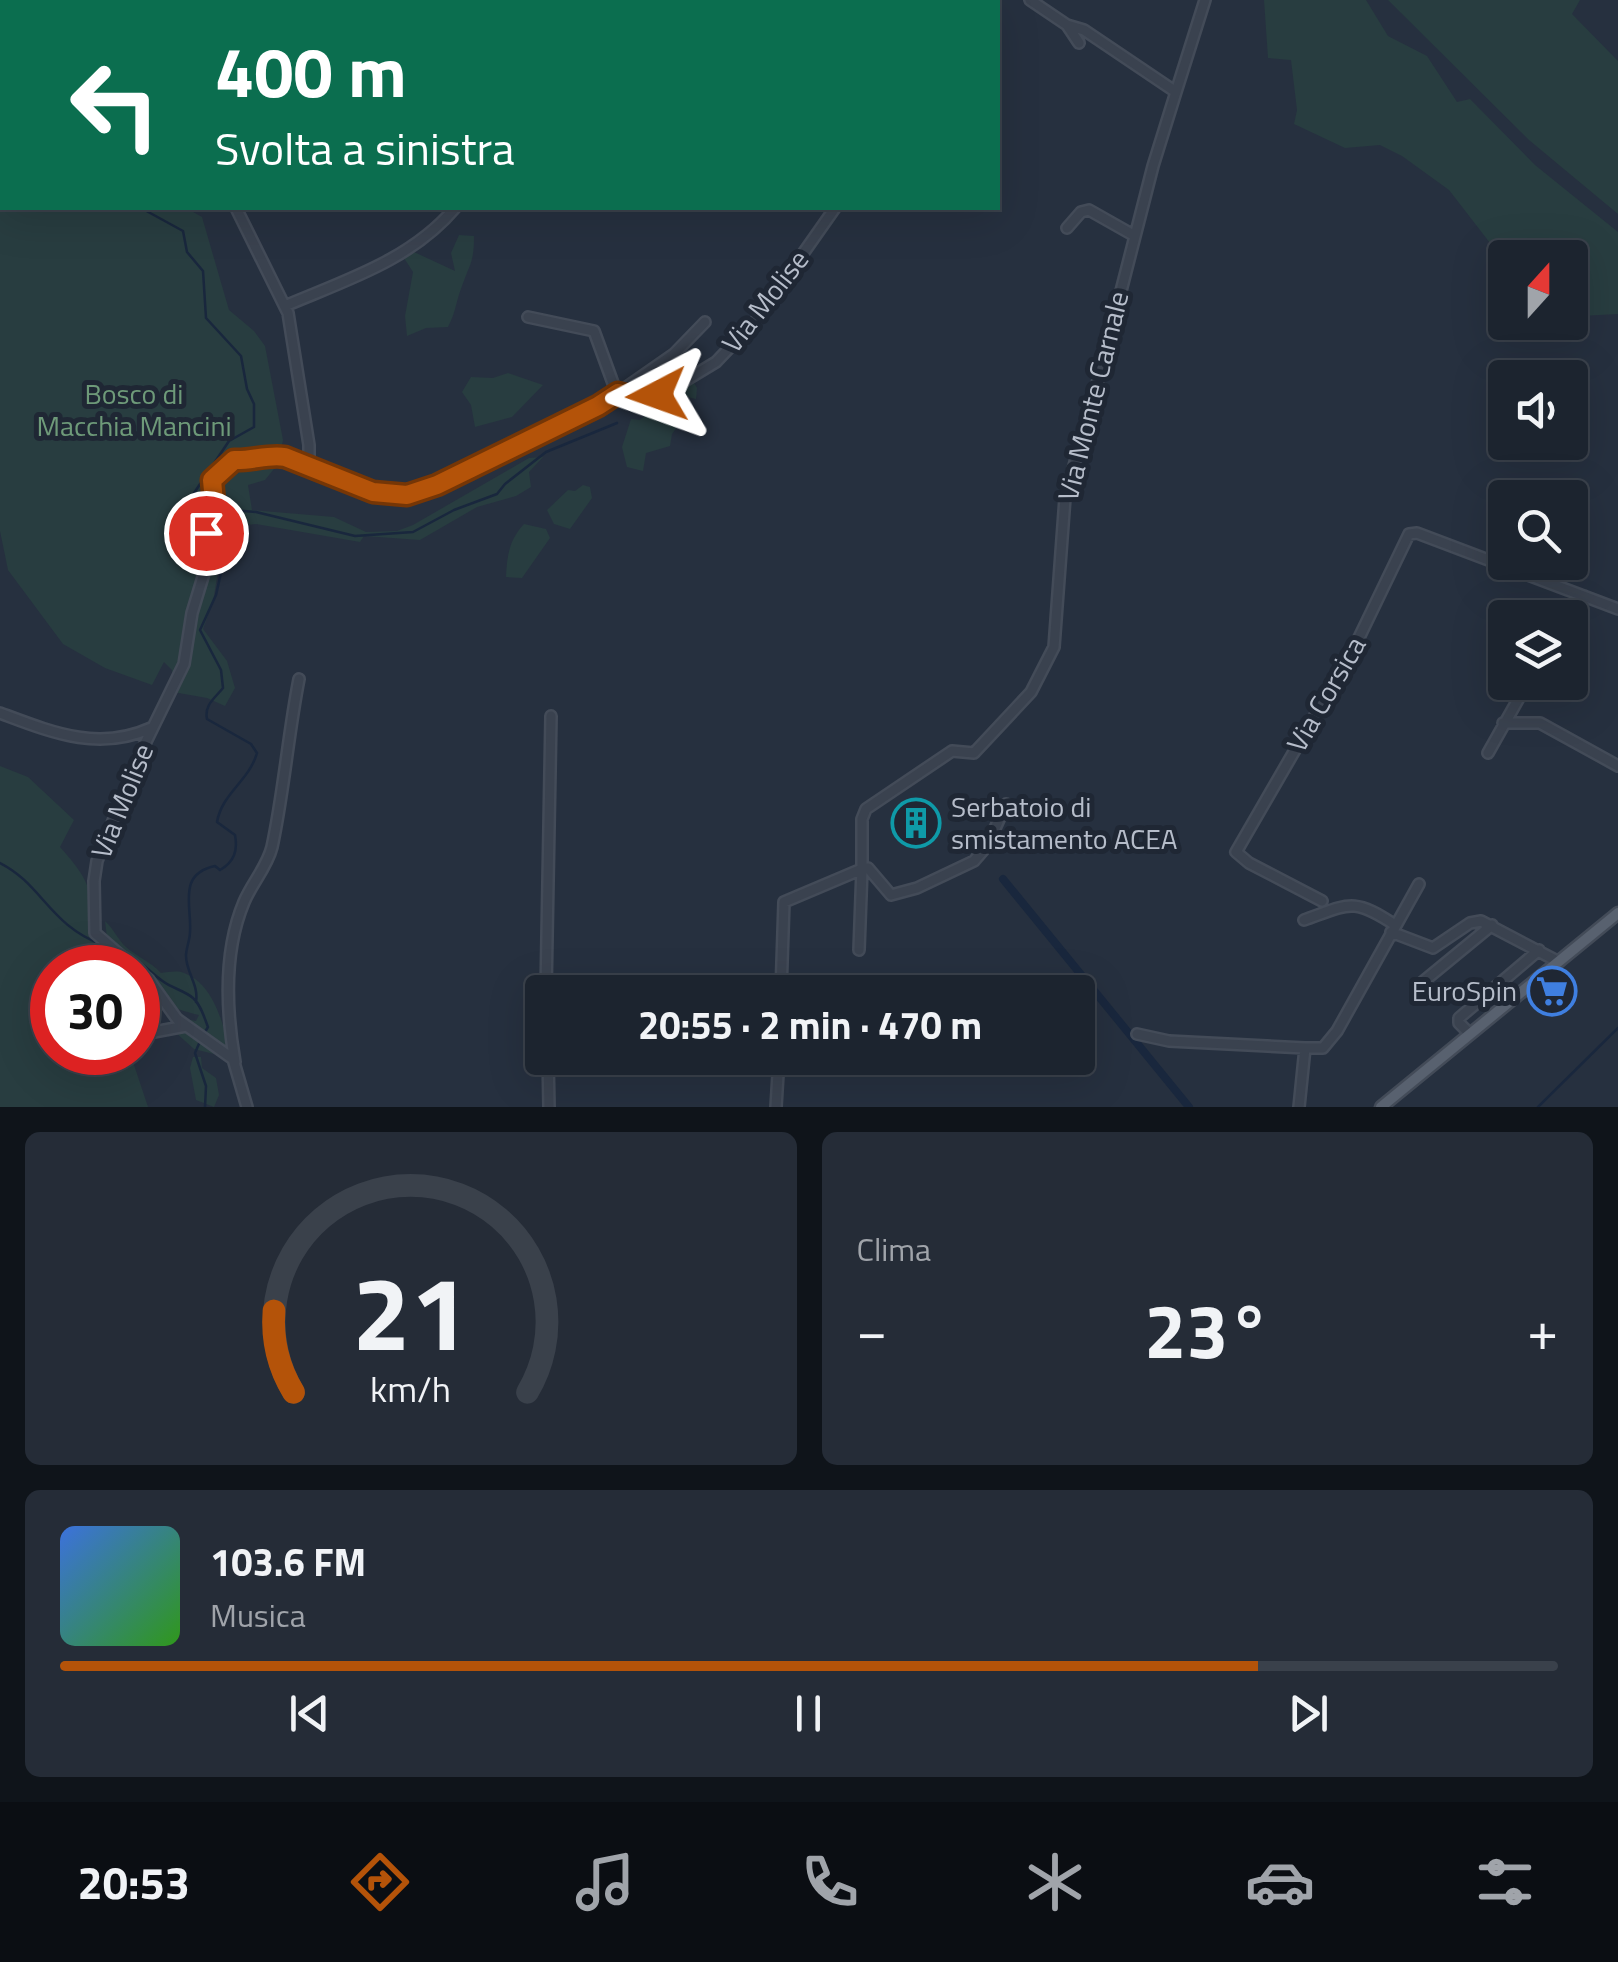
<!DOCTYPE html>
<html lang="it">
<meta charset="utf-8">
<style>
body{margin:0;font-family:"Titillium Web",sans-serif;background:#252c37;color:#f1f3f6;height:100vh;display:flex;flex-direction:column;font-size:38px;white-space:nowrap}
*{box-sizing:border-box;margin:0}
p{font-size:32px;color:#a0a4aa}
.icon{flex:none;width:55px;height:55px;fill:none;stroke:currentColor;stroke-width:2;stroke-linecap:round;stroke-linejoin:round}
.map{position:relative;height:1107px;overflow:hidden}
.details{display:flex;flex-direction:column;gap:25px;padding:25px;background:#0f141a;flex:1}
.details>*{flex:none}
.guide{position:absolute;left:0px;top:0px;width:1000px;height:210px;box-shadow:0 10px 40px #0002,0 0 0 2px #3a414b;background:#0b6e4f;color:#fff;overflow:hidden}
.needle{width:65px;rotate:21deg}
.buttons{position:absolute;left:1488px;top:240px;display:grid;gap:20px}
.buttons a{display:grid;place-items:center;width:100px;height:100px;border-radius:10px;background:#1c242f;box-shadow:0 10px 40px #0002,0 0 0 2px #3a414b;font-size:50px}
.speed{position:absolute;left:30px;top:945px;display:flex;gap:20px;font-size:50px;font-weight:700;text-align:center}
.speed>*{display:grid;place-content:center;width:130px;height:130px;border-radius:50%;background:#1c242f;box-shadow:0 10px 40px #0002,0 0 0 2px #3a414b;line-height:1}
.speed .limit{border:15px solid #d22;background:#fff;color:#111}
.pin{position:absolute;display:grid;place-items:center;width:85px;height:85px;color:#fff;margin:-42px;border:5px solid #fff;border-radius:50%;box-shadow:0 2px 10px #0007}
.me{position:absolute;width:110px;margin:-55px;rotate:266deg;stroke-linejoin:round;filter:drop-shadow(0 0 8px #0008)}
.turn{display:flex;align-items:center;gap:35px;height:210px;padding:0 50px;font-size:45px}
.turn .icon{width:130px;height:130px;stroke-width:2.5}
.turn b{display:block;font-size:70px;line-height:85px}
.big{font-size:75px;font-weight:700;line-height:1.1}
.details .widget{flex:1;display:flex;flex-direction:column;justify-content:center;gap:15px;min-width:0;padding:0 35px;border-radius:15px;background:#252c37}
.details .dial{align-items:center;gap:0}
.dial svg{height:260px;overflow:visible;fill:none;stroke:#3a414b;stroke-width:7;stroke-linecap:round;text-anchor:middle}
.dial text{fill:#f1f3f6;stroke:none}
.song{display:flex;align-items:center;gap:30px}
.cover{width:120px;height:120px;border-radius:15px;background:linear-gradient(135deg,hsl(220 70% 55%),hsl(110 70% 35%))}
.played{height:10px;border-radius:5px;background:linear-gradient(90deg,#b45309 80%,#3a414b 80%)}
.keys{display:flex;justify-content:space-around;direction:ltr}
.heat{display:flex;justify-content:space-between;align-items:center;font-size:55px;direction:ltr}
.details .tiles{flex:1;display:grid;gap:25px;grid-template-columns:1fr 1fr}
.widget:last-child{grid-column:span 2}
.trip{position:absolute;left:525px;top:975px;width:570px;height:100px;border-radius:10px;background:#1c242f;box-shadow:0 10px 40px #0002,0 0 0 2px #3a414b;font-weight:700;line-height:100px;text-align:center}
.tabs{display:flex;height:160px;justify-content:space-around;align-items:center;background:#0b0e13;color:#a0a4aa}
.tabs .icon{width:70px;height:70px}
.tabs .active{color:#b45309}
.tabs b{font-size:45px;color:#f1f3f6}
.map>svg:first-child{display:block}
.green{fill:#283d40}
.lines{fill:none;stroke-linecap:round;stroke-linejoin:round}
.stream{stroke:#19273d;stroke-width:2.5}
.canal{stroke:#19273d;stroke-width:8}
.minor-casing{stroke:#434b58;stroke-width:14}
.major-casing{stroke:#434b58;stroke-width:15}
.minor{stroke:#3a424f;stroke-width:9}
.major{stroke:#58616f;stroke-width:10}
.route-casing{stroke:#753606;stroke-width:25}
.route{stroke:#b45309;stroke-width:18}
.labels{text-anchor:middle;stroke-width:10;stroke-linejoin:round;paint-order:stroke}
.street-label{font-size:28px;fill:#b6bdca;stroke:#1f2734}
.park-label{font-size:28px;fill:#6e9a79;stroke:#1f2734}
.poi-label{font-size:28px;fill:#b6bdca;stroke:#1f2734;text-anchor:start}
</style>
<div class="map">
<svg width="1618" height="1107" viewBox="0 0 1618 1107">
<rect width="100%" height="100%" fill="#26303f"/>
<path class="green" d="M 0,0 L 109,0 L 2,2 L 2,208 L 186,208 L 202,217 L 229,310 L 254,331 L 265,346 L 283,440 L 278,464 L 265,480 L 248,485 L 252,510 L 334,517 L 366,532 L 397,531 L 413,525 L 529,458 L 543,457 L 529,472 L 531,487 L 516,496 L 477,507 L 420,540 L 364,536 L 360,542 L 256,524 L 237,526 L 218,571 L 213,602 L 203,629 L 227,661 L 235,688 L 225,706 L 207,698 L 173,692 L 172,670 L 164,662 L 152,685 L 105,668 L 63,644 L 8,570 L 0,531 Z
M 1264,0 L 1366,0 L 1388,36 L 1427,56 L 1457,102 L 1470,99 L 1535,165 L 1618,232 L 1618,314 L 1580,316 L 1570,301 L 1570,258 L 1512,257 L 1490,243 L 1449,190 L 1402,156 L 1380,145 L 1345,148 L 1294,124 L 1297,110 L 1291,60 L 1268,58 Z
M 1388,0 L 1580,0 L 1572,14 L 1618,61 L 1618,214 L 1529,140 Z
M 459,235 L 474,236 C 474,263 470,263 462,286 C 456,301 456,312 448,327 L 426,328 L 407,336 L 405,316 L 413,272 L 404,258 L 414,252 L 455,271 L 451,253 Z
M 685,368 L 697,388 L 696,399 L 680,395 L 667,397 L 655,389 L 664,371 Z
M 508,373 L 543,385 L 512,417 L 475,427 L 471,405 L 462,392 L 471,377 L 493,378 Z
M 669,409 L 678,414 L 680,423 L 672,434 L 670,446 L 646,453 L 643,471 L 627,467 L 622,447 L 631,419 L 640,420 L 646,415 Z
M 583,485 L 590,487 L 592,498 L 570,529 L 554,524 L 547,510 L 568,490 L 575,491 Z
M 524,524 L 546,529 L 550,538 L 522,578 L 506,577 C 507,556 509,540 524,524 Z
M 0,766 L 28,777 L 74,820 L 60,847 C 84,874 95,889 91,926 L 107,937 L 105,921 C 114,929 118,940 126,947 C 137,957 150,961 161,973 C 168,972 178,970 184,973 C 212,983 223,1021 228,1046 L 214,1054 L 194,1049 L 175,1032 L 181,1018 L 196,1021 L 199,1015 C 169,1008 157,1001 150,971 L 119,962 L 104,967 L 52,968 L 52,1052 L 130,1053 L 148,1107 L 0,1107 Z
M 193,1057 L 201,1057 L 202,1068 L 216,1078 L 219,1095 L 214,1107 L 196,1100 L 190,1068 Z"/>
<g class="lines">
<path class="stream" d="M 83,0 L 83,2
M 141,208 L 183,231 L 187,252 L 203,271 L 206,318 L 241,356 L 247,389 L 254,404 L 254,427 L 229,441 L 192,496 L 191,507 L 203,528
M 194,507 L 256,512 L 355,536 L 413,532 L 454,510 L 497,494 L 505,484 L 546,452 L 617,423
M 0,863 C 42,884 50,926 103,945
M 124,952 C 142,961 149,972 164,982 C 172,988 185,991 193,998 C 201,1005 204,1017 208,1027 L 205,1032
M 196,1002 C 199,985 186,972 186,956 C 186,948 190,940 190,932 C 192,906 177,874 215,866 L 220,870 C 234,862 238,851 235,835 L 217,822 C 222,793 249,781 257,753 L 251,744 L 207,719 C 204,705 215,698 223,688 L 221,670 L 200,630 L 216,595 L 224,559 L 207,535
M 201,1039 L 195,1053 L 206,1086 L 205,1107
M 1538,1107 L 1618,1028"/>
<path class="canal" d="M 1003,879 L 1189,1107"/>
<g class="minor-casing">
<path id="minor" d="M 154,0 L 155,2
M 526,0 L 529,2
M 730,2 L 731,0
M 977,2 L 979,0
M 1067,25 L 1079,43
M 1176,92 L 1205,0
M 236,208 L 288,313 L 309,445 L 309,465
M 1067,228 L 1081,212 L 1089,210 L 1135,236
M 285,306 C 346,280 411,260 455,208
M 528,317 L 594,331 L 617,394
M 618,393 L 674,354 L 705,322
M 1570,618 L 1584,596
M 0,713 C 51,732 98,752 151,728
M 1503,723 L 1540,723 L 1618,766
M 1488,753 L 1528,682
M 868,868 L 891,895 L 917,888 L 974,861 L 987,846 L 1006,804
M 1322,901 L 1249,863 L 1236,852 L 1354,648 L 1409,534 L 1417,533 L 1618,609
M 1304,920 C 1349,904 1353,897 1395,925
M 1391,932 L 1433,948 L 1470,923 L 1481,921 L 1559,962
M 859,950 L 862,869
M 135,968 L 95,933 L 94,881 L 97,861 L 139,756 L 184,664 L 192,613 L 206,567 L 201,546 L 214,502 L 212,480 L 234,460 L 274,455 L 382,495 L 407,495 L 437,485 L 598,407 L 618,393 L 645,400 L 673,388 L 716,362 L 757,319 L 835,208
M 138,970 L 149,980 L 177,1019 L 233,1059 L 247,1107
M 1419,985 L 1492,925
M 546,992 L 551,716
M 781,992 L 784,902 L 862,869 L 862,819 L 866,809 L 952,751 L 974,753 L 1031,692 L 1054,647 L 1065,498 L 1100,373 L 1153,166 L 1176,92 L 1084,30 L 1067,25 L 1030,0
M 1137,1034 L 1169,1041 L 1305,1048
M 1470,1034 L 1459,1023 L 1459,1018 L 1539,950
M 138,1035 L 186,1026
M 548,1058 L 549,1107
M 235,1062 C 226,1010 223,952 244,902 C 252,883 267,867 272,847 C 284,791 288,735 299,679
M 776,1107 L 779,1058
M 1299,1107 L 1305,1048 L 1323,1048 L 1337,1031 L 1419,884"/>
</g>
<g class="major-casing">
<path id="major" d="M 1381,1107 L 1618,913"/>
</g>
<use href="#minor" class="minor"/>
<use href="#major" class="major"/>
</g>
<g class="lines">
<g class="route-casing">
<path id="route" d="M 206,533 L 214,502 L 212,480 L 234,460 C 252,461 268,454 285,457 L 373,492 L 407,495 L 437,485 L 598,406 L 618,393 L 645,400 L 657,395"/>
</g>
<use href="#route" class="route"/>
</g>
<defs>
<g id="building-ring" transform="scale(2.5)"><circle r="9.5" fill="#1f2734" stroke="#0f9aa8" stroke-width="1.5"/><path d="M-4-6H4V6H1V3H-1V6H-4ZM-2.5-4.3h1.7v1.8h-1.7ZM.8-4.3h1.7v1.8H.8ZM-2.5-1h1.7V.8h-1.7ZM.8-1h1.7V.8H.8Z" fill="#0f9aa8"/></g>
<g id="supermarket-ring" transform="scale(2.5)"><circle r="9.5" fill="#1f2734" stroke="#3f7fe0" stroke-width="1.5"/><path d="M-6-5.5h2.5l.6 2H6L4.5 2H-2.5L-4.4-4H-6ZM-1.5 3.2a1.3 1.3 0 1 0 .1 0ZM3 3.2a1.3 1.3 0 1 0 .1 0Z" fill="#3f7fe0"/></g>
</defs>
<g fill-rule="evenodd">
<use href="#building-ring" x="916" y="823"/>
<use href="#supermarket-ring" x="1552" y="991"/>
</g>
<g class="labels">
<g class="street-label">
<text transform="translate(765 301) rotate(-52)" y="10">Via Molise</text>
<text transform="translate(1093 396) rotate(-76)" y="10">Via Monte Carnale</text>
<text transform="translate(1326 694) rotate(-60)" y="10">Via Corsica</text>
<text transform="translate(122 801) rotate(-68)" y="10">Via Molise</text>
</g>
<g class="park-label">
<text x="134" y="404">Bosco di<tspan x="134" dy="32">Macchia Mancini</tspan></text>
</g>
<g class="poi-label">
<text x="951" y="817">Serbatoio di<tspan x="951" dy="32">smistamento ACEA</tspan></text>
<text x="1517" y="1001" text-anchor="end">EuroSpin</text>
</g>
</g>
</svg>
<div class="buttons">
<a><svg class="needle" viewBox="-14 -14 28 28"><path d="M0-13l5 13h-10z" fill="#e53935"/><path d="M0 13l5-13h-10z" fill="#a0a4aa"/></svg></a>
<a><svg class="icon" aria-label="sound" viewBox="0 0 24 24"><path d="M4 9h4l5-4v14l-5-4H4zM17 9q2 3 0 6"/></svg></a>
<a><svg class="icon" aria-label="search" viewBox="0 0 24 24"><circle cx="10" cy="10" r="6"/><path d="M15 15l6 6"/></svg></a>
<a><svg class="icon" aria-label="layers" viewBox="0 0 24 24"><path d="M12 4l9 5-9 5-9-5zM3 14l9 5 9-5"/></svg></a>
</div>
<div class="speed"><div class="limit">30</div></div>
<div class="pin" style="left:206px;top:533px;background:#d93025"><svg class="icon" aria-label="arrive" viewBox="0 0 24 24"><path d="M6 21V4h12l-3 4 3 4H6"/></svg></div>
<svg class="me" style="left:657px;top:395px" viewBox="-20 -20 40 40"><path d="M0-17L14 15 0 8-14 15z" fill="#b45309" stroke="#fff" stroke-width="4"/></svg>
<div class="trip">20:55 · 2 min · 470 m</div>
<div class="guide">
<div class="turn"><svg class="icon" aria-label="left" viewBox="0 0 24 24"><path d="M17 20v-9H6M10 6l-5 5 5 5"/></svg><div><b>400 m</b>Svolta a sinistra</div></div>
</div>
</div>
<section class="details">
<div class="tiles">
<div class="widget dial"><svg viewBox="0 0 100 80">
<path d="M14 69A42 42 0 1 1 86 69"/>
<path d="M14 69A42 42 0 0 1 8 44" stroke="#b45309"/>
<text x="50" y="56" font-size="32" font-weight="700">21</text>
<text x="50" y="72" font-size="11">km/h</text>
</svg></div>
<div class="widget"><p>Clima</p>
<div class="heat"><a>−</a><b class="big">23°</b><a>+</a></div>
</div>
<div class="widget">
<div class="song"><i class="cover"></i><div><b>103.6 FM</b><p>Musica</p></div></div>
<div class="played"></div>
<div class="keys"><svg class="icon" aria-label="previous" viewBox="0 0 24 24"><path d="M18 5L8 12l10 7zM5 5v14"/></svg><svg class="icon" aria-label="pause" viewBox="0 0 24 24"><path d="M8 5v14M16 5v14"/></svg><svg class="icon" aria-label="next" viewBox="0 0 24 24"><path d="M6 5l10 7-10 7zM19 5v14"/></svg></div>
</div>
</div>
</section>
<nav class="tabs">
<b>20:53</b>
<svg class="icon active" aria-label="directions" viewBox="0 0 24 24"><path d="M12 3l9 9-9 9-9-9zM9 14v-3h6M13 9l2 2-2 2"/></svg>
<svg class="icon" aria-label="music" viewBox="0 0 24 24"><path d="M9 18V5l10-2v13"/><circle cx="6" cy="18" r="3"/><circle cx="16" cy="16" r="3"/></svg>
<svg class="icon" aria-label="phone" viewBox="0 0 24 24"><path d="M5 4h4l2 5-3 2q2 4 5 5l2-3 5 2v4C11 20 4 13 5 4z"/></svg>
<svg class="icon" aria-label="climate" viewBox="0 0 24 24"><path d="M12 3v18M4 7l16 10M4 17L20 7"/></svg>
<svg class="icon" aria-label="car" viewBox="0 0 24 24"><path d="M5 17H2v-5l4-1 3-4h7l3 4 3 1v5h-3M9 17h6M6 11h13"/><circle cx="7" cy="17" r="2"/><circle cx="17" cy="17" r="2"/></svg>
<svg class="icon" aria-label="filters" viewBox="0 0 24 24"><path d="M4 7h16M4 17h16"/><circle cx="9" cy="7" r="2"/><circle cx="15" cy="17" r="2"/></svg>
</nav>
